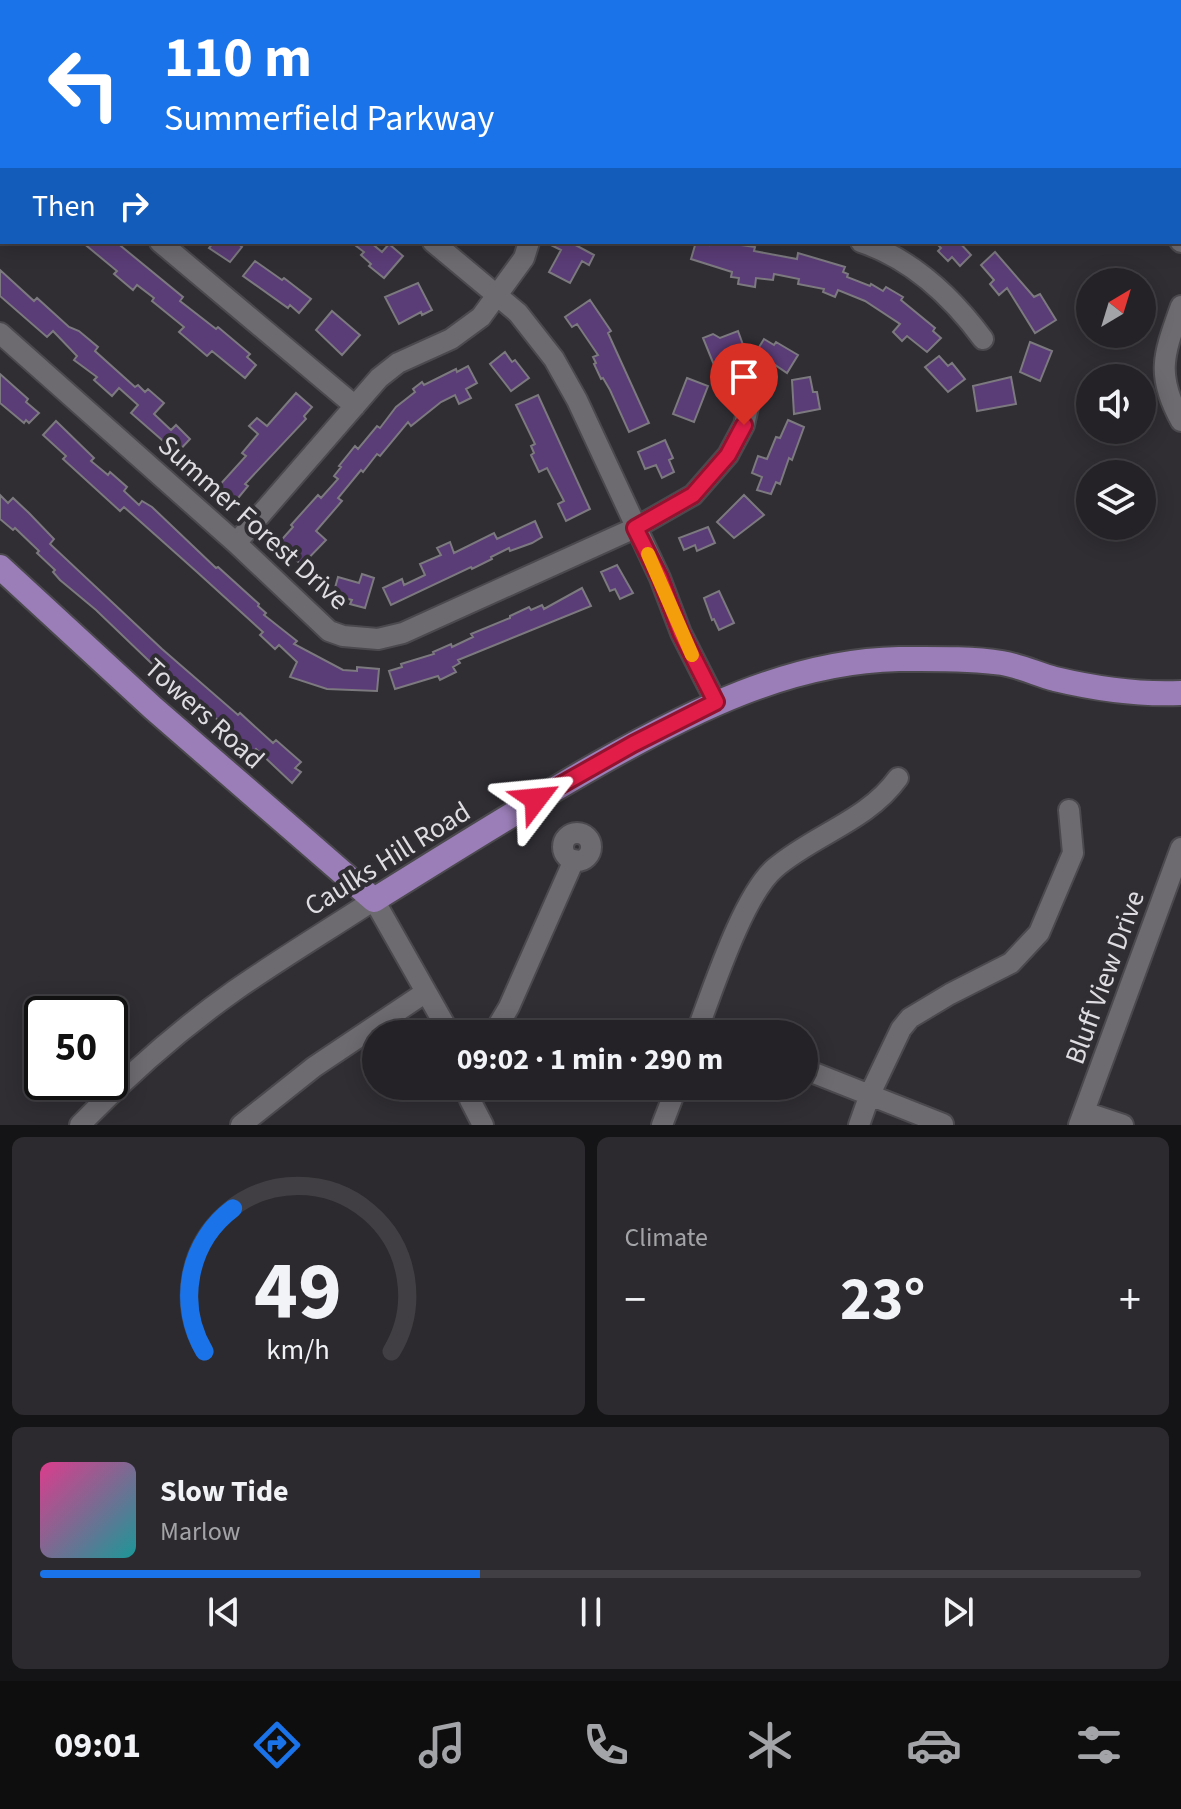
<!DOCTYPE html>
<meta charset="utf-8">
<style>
body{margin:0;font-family:"Source Sans 3",sans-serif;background:#2c2a2e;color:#f1f3f6;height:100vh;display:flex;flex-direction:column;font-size:30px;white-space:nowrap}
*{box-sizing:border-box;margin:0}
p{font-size:26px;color:#a3a4a7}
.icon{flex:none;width:44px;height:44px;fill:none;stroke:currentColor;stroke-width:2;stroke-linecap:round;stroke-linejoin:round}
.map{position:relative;height:1125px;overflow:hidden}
.sheet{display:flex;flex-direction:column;gap:12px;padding:12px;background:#141315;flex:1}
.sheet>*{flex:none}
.guide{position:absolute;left:0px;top:0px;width:1182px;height:244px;box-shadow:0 4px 20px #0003,0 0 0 2px #413f43;background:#1a73e8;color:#fff;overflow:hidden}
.needle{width:52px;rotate:38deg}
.buttons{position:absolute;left:1076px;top:268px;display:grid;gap:16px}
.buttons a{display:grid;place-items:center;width:80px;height:80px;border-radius:50%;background:#242226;box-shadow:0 4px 20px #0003,0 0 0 2px #413f43;font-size:40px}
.speed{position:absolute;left:24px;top:996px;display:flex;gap:16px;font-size:40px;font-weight:700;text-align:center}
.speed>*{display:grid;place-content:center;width:104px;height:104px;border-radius:50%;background:#242226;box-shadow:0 4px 20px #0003,0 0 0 2px #413f43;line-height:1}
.speed .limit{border:4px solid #111;border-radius:12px;background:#fff;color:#111}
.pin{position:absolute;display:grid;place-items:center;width:68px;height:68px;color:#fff;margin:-82px -34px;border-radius:50% 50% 50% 0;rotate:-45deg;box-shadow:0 0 8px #0007}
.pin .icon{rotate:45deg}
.me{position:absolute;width:88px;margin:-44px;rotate:61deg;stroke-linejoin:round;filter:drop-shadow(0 0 6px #0008)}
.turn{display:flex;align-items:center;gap:28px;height:168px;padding:0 32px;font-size:36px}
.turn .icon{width:104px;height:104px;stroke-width:2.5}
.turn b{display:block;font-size:56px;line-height:68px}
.then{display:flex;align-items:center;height:76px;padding:0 32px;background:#0003;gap:16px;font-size:30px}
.big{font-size:60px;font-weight:700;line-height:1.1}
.sheet .card{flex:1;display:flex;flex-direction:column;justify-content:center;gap:12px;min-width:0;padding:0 28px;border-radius:12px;background:#2c2a2e}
.sheet .dial{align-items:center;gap:0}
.dial svg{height:208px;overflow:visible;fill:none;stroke:#413f43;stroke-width:7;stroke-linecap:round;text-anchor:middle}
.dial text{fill:#f1f3f6;stroke:none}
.song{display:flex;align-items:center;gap:24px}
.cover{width:96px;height:96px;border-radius:12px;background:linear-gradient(135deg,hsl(330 70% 55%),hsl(180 70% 35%))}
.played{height:8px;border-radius:4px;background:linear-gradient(90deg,#1a73e8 40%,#413f43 40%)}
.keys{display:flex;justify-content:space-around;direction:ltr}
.heat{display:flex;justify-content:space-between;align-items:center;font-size:44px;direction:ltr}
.sheet .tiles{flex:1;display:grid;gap:12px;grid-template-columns:1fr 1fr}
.card:last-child{grid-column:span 2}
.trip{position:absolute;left:362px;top:1020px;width:456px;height:80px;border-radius:40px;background:#242226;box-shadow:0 4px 20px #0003,0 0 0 2px #413f43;font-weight:700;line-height:80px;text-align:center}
.menu{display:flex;height:128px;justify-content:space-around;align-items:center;background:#0e0e0f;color:#a3a4a7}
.menu .icon{width:56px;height:56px}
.menu .selected{color:#1a73e8}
.menu b{font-size:36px;color:#f1f3f6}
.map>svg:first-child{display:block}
.building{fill:#5a3c76;stroke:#7c797f;stroke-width:2}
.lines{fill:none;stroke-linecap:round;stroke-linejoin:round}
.minor-casing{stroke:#4b494d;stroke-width:24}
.major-casing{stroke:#4b494d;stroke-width:28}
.minor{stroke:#6d6b70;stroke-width:20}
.major{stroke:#9b7eb8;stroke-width:24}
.route-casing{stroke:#92132f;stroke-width:20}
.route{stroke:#e11d48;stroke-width:14}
.slow{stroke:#f59e0b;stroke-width:14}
.labels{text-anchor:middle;stroke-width:8;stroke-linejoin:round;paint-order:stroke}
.street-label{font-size:28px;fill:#dedce0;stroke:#302e33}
</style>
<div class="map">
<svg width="1181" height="1125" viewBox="0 0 1181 1125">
<rect width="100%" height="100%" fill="#302e33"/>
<path class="building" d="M 82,242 L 116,242 L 183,297 L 180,301 L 216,329 L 218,327 L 250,354 L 247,357 L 256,365 L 245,378 L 212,351 L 207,356 L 179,332 L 184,327 L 152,301 L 154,298 L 137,285 L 133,290 L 114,274 L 117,271 Z
M 214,242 L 236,242 L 242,247 L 230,262 L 209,248 Z
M 351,242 L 370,242 L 382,252 L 389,244 L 403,256 L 384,278 L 369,266 L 371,264 L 361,255 L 364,252 Z
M 545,242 L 570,242 L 594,255 L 589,265 L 582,261 L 570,283 L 549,272 L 561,250 Z
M 696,242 L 709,245 L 710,242 L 720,242 L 755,247 L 754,251 L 797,259 L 798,253 L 845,267 L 843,272 L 848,274 L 847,277 L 870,286 L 871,284 L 883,291 L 886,287 L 903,297 L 901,300 L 935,328 L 933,331 L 941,338 L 927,352 L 907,336 L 902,341 L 893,332 L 900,324 L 865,301 L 838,290 L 835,297 L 823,292 L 824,289 L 798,284 L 799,279 L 774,274 L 773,280 L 756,278 L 755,287 L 738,284 L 739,278 L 731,277 L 732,272 L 691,259 Z
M 935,242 L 959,242 L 971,255 L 960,266 L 952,257 L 948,261 L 938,251 L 941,248 Z
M 995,252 L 1034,297 L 1040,294 L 1056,320 L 1035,333 L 1007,288 L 999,295 L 990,284 L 994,280 L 981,265 Z
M 255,261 L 282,280 L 284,278 L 311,299 L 299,313 L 290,305 L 288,308 L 243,276 Z
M 0,270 L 34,301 L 37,298 L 69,327 L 79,331 L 98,347 L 95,351 L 135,387 L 138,385 L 145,392 L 148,389 L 164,403 L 154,414 L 171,430 L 176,425 L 190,439 L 177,453 L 131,413 L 138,405 L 119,388 L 112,396 L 94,380 L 97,377 L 74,360 L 77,356 L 53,331 L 47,337 L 0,296 Z
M 418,283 L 432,310 L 422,315 L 421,312 L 399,324 L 385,297 Z
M 590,300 L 611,331 L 608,333 L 649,423 L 629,432 L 610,390 L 603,378 L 601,379 L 594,364 L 596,363 L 593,357 L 598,355 L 577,324 L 572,327 L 565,317 Z
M 332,311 L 360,335 L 342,355 L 316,330 Z
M 738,331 L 746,353 L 714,365 L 703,338 L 713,334 L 720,338 Z
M 764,339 L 774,345 L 776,342 L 798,355 L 787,373 L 756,352 Z
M 1030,342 L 1052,351 L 1040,381 L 1020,372 Z
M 505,352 L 512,362 L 515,360 L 529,378 L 511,391 L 490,364 Z
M 939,356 L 948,366 L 952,363 L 965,379 L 948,392 L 925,367 Z
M 468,366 L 477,383 L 466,389 L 471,398 L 459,404 L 455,395 L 441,402 L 411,426 L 408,422 L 380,456 L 377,454 L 363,472 L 361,470 L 338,498 L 342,501 L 316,531 L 326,540 L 302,565 L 277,545 L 293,527 L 291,525 L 318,495 L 321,498 L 338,479 L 334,476 L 341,467 L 339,466 L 355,446 L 358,449 L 377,426 L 380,428 L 396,407 L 415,392 L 413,389 L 422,382 L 424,385 L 456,369 L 457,372 Z
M 0,374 L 28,399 L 26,402 L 39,413 L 29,423 L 26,420 L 24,423 L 0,403 Z
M 810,377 L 813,392 L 817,392 L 820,409 L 794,414 L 792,380 Z
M 1011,377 L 1016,404 L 977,411 L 973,386 Z
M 687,378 L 708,386 L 694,422 L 673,414 Z
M 296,393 L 312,407 L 304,416 L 306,419 L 245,484 L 248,486 L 234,503 L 217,488 L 246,456 L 242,453 L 258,434 L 249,426 L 257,418 L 267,426 Z
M 538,395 L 590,509 L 566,521 L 558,504 L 564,501 L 547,468 L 539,472 L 531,455 L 534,453 L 531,446 L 535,444 L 516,405 Z
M 788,420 L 804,427 L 792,460 L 789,458 L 780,484 L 776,482 L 771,494 L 757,490 L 762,477 L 752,473 L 758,456 L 767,459 L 776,437 L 780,438 Z
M 56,421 L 94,458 L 91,461 L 108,475 L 110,472 L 127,487 L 124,491 L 139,505 L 142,501 L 152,507 L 216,568 L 218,567 L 259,604 L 258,606 L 266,613 L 264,615 L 297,641 L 294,644 L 343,670 L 357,671 L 357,667 L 379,669 L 377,691 L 327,689 L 290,677 L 297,662 L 279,645 L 275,649 L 260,635 L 263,632 L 197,572 L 124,507 L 120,511 L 63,459 L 66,456 L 43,435 Z
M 665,440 L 673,458 L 669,460 L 674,472 L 662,478 L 656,465 L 645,469 L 638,452 Z
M 0,495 L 8,503 L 13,498 L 29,513 L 54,539 L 50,544 L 162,649 L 238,715 L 240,713 L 273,743 L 276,740 L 301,762 L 295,768 L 301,772 L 292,783 L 256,749 L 253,752 L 244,746 L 218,720 L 173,684 L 96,610 L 60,580 L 53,572 L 55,570 L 37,553 L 39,551 L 15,528 L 13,530 L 0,519 Z
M 744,495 L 764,515 L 734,538 L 717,522 Z
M 535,521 L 542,537 L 532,543 L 510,551 L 509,548 L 491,557 L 492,559 L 472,569 L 471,567 L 391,605 L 383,588 L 402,579 L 404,585 L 425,575 L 420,564 L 441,555 L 437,548 L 450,542 L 454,553 L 494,533 L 497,539 Z
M 708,527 L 715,543 L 697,551 L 695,545 L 684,550 L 679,538 Z
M 617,565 L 633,593 L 620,599 L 615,589 L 610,591 L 601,572 Z
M 362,574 L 374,578 L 365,608 L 350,604 L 352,600 L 333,595 L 338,577 L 359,583 Z
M 582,588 L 591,606 L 458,660 L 460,663 L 453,667 L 456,672 L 440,680 L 438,676 L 395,689 L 389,671 L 402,667 L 401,664 L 434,654 L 433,652 L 451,644 L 452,647 L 473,637 L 471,634 L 510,618 L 510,616 L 529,607 L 531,610 L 542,605 L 544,609 Z
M 719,591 L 734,623 L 719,630 L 714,619 L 712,620 L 704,598 Z"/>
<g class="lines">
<g class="minor-casing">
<path id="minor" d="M 146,0 L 149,2
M 421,0 L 424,2
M 978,2 L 978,0
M 0,108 L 2,109
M 1180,241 L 1181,242
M 160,242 L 355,406
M 433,242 L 518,313 L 554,359 L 577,400 L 660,578 L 681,633 L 716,702
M 861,242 C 912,259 952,297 983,339
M 1181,306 C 1164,354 1155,374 1181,421
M 0,333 L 236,543 L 329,631 L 343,636 L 378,639 L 403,633 L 635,528 L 693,495 L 728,455 L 744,425 L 750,398
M 236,543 L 379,378 L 398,363 L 451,339 L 481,317 L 524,258 L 529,242
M563 847a14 14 0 1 1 28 0a14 14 0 1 1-28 0Z
M 493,1034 L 509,1007 L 574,860
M 696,1034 C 712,992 743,895 775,868 C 815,834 867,821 898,778
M 804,1069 L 943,1124
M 467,1086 L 470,1100 L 483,1125
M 1084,1112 L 1123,1125
M 80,1125 C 126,1077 179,1030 234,991 C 280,959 328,930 374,900 L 450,1034
M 241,1125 L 314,1067 L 426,992
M 662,1125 L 677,1086
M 859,1125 L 870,1094 L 901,1029 L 910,1018 L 950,994 L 1011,963 L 1039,933 L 1073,853 L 1069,810
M 1079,1125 L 1181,848"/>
</g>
<g class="major-casing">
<path id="major" d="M 0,567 L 153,708 L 374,900 C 448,854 522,807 598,764 C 690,712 790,661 899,659 C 932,659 969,658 1002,663 C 1020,666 1037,674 1055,679 C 1097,689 1137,695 1181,693"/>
</g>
<use href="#minor" class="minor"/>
<use href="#major" class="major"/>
</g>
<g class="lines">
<g class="route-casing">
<path id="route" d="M 536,799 L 633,744 L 716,702 L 681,633 L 660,578 L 635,528 L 693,495 L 728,455 L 744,425"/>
</g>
<use href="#route" class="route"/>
<path class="slow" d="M 648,554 L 692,655"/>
</g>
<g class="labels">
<g class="street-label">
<text transform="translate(254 522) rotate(42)" y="10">Summer Forest Drive</text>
<text transform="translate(205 713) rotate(42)" y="10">Towers Road</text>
<text transform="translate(387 858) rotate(-32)" y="10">Caulks Hill Road</text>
<text transform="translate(1104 977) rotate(-70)" y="10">Bluff View Drive</text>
</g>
</g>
</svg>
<div class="buttons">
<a><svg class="needle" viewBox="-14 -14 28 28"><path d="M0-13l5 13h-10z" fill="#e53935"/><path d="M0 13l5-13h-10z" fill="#a3a4a7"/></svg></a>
<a><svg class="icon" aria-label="sound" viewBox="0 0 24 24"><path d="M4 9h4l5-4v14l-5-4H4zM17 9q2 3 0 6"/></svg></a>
<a><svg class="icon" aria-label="layers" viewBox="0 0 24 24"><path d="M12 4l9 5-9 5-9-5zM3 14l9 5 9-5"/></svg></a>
</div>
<div class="speed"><div class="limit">50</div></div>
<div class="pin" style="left:744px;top:425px;background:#d93025"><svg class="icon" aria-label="arrive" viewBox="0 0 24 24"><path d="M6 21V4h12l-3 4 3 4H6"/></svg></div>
<svg class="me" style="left:536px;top:799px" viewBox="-20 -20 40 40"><path d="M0-17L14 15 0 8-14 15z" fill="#e11d48" stroke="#fff" stroke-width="4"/></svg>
<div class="trip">09:02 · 1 min · 290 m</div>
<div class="guide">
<div class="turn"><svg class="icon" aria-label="left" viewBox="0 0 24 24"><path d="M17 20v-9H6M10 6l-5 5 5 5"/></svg><div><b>110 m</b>Summerfield Parkway</div></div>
<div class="then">Then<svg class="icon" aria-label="right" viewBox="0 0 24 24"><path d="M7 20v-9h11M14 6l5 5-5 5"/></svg></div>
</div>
</div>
<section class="sheet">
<div class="tiles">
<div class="card dial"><svg viewBox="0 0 100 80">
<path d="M14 69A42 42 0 1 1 86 69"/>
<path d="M14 69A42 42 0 0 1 25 14" stroke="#1a73e8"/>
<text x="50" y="56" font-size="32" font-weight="700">49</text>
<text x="50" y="72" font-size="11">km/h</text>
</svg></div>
<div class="card"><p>Climate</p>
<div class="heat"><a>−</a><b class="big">23°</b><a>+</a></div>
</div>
<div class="card">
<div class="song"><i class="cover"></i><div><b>Slow Tide</b><p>Marlow</p></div></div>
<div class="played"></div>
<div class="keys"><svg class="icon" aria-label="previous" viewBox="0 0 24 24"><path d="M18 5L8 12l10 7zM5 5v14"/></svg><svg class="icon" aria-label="pause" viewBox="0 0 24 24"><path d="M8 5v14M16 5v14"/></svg><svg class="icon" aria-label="next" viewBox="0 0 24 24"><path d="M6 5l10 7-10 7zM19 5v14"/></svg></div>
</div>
</div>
</section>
<nav class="menu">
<b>09:01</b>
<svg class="icon selected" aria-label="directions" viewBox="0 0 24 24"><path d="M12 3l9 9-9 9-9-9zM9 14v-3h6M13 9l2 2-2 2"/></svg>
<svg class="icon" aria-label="music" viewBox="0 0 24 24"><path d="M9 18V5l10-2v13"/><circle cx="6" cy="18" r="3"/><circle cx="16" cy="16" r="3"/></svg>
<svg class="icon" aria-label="phone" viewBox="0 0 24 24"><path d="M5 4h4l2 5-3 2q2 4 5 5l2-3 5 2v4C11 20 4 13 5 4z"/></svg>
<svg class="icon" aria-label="climate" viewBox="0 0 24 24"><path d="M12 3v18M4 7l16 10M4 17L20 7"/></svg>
<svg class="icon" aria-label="car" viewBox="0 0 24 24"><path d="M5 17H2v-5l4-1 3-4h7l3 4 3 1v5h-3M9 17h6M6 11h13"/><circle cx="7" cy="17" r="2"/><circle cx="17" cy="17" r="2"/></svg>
<svg class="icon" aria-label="filters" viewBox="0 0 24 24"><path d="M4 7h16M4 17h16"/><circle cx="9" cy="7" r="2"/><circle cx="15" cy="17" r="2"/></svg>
</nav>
